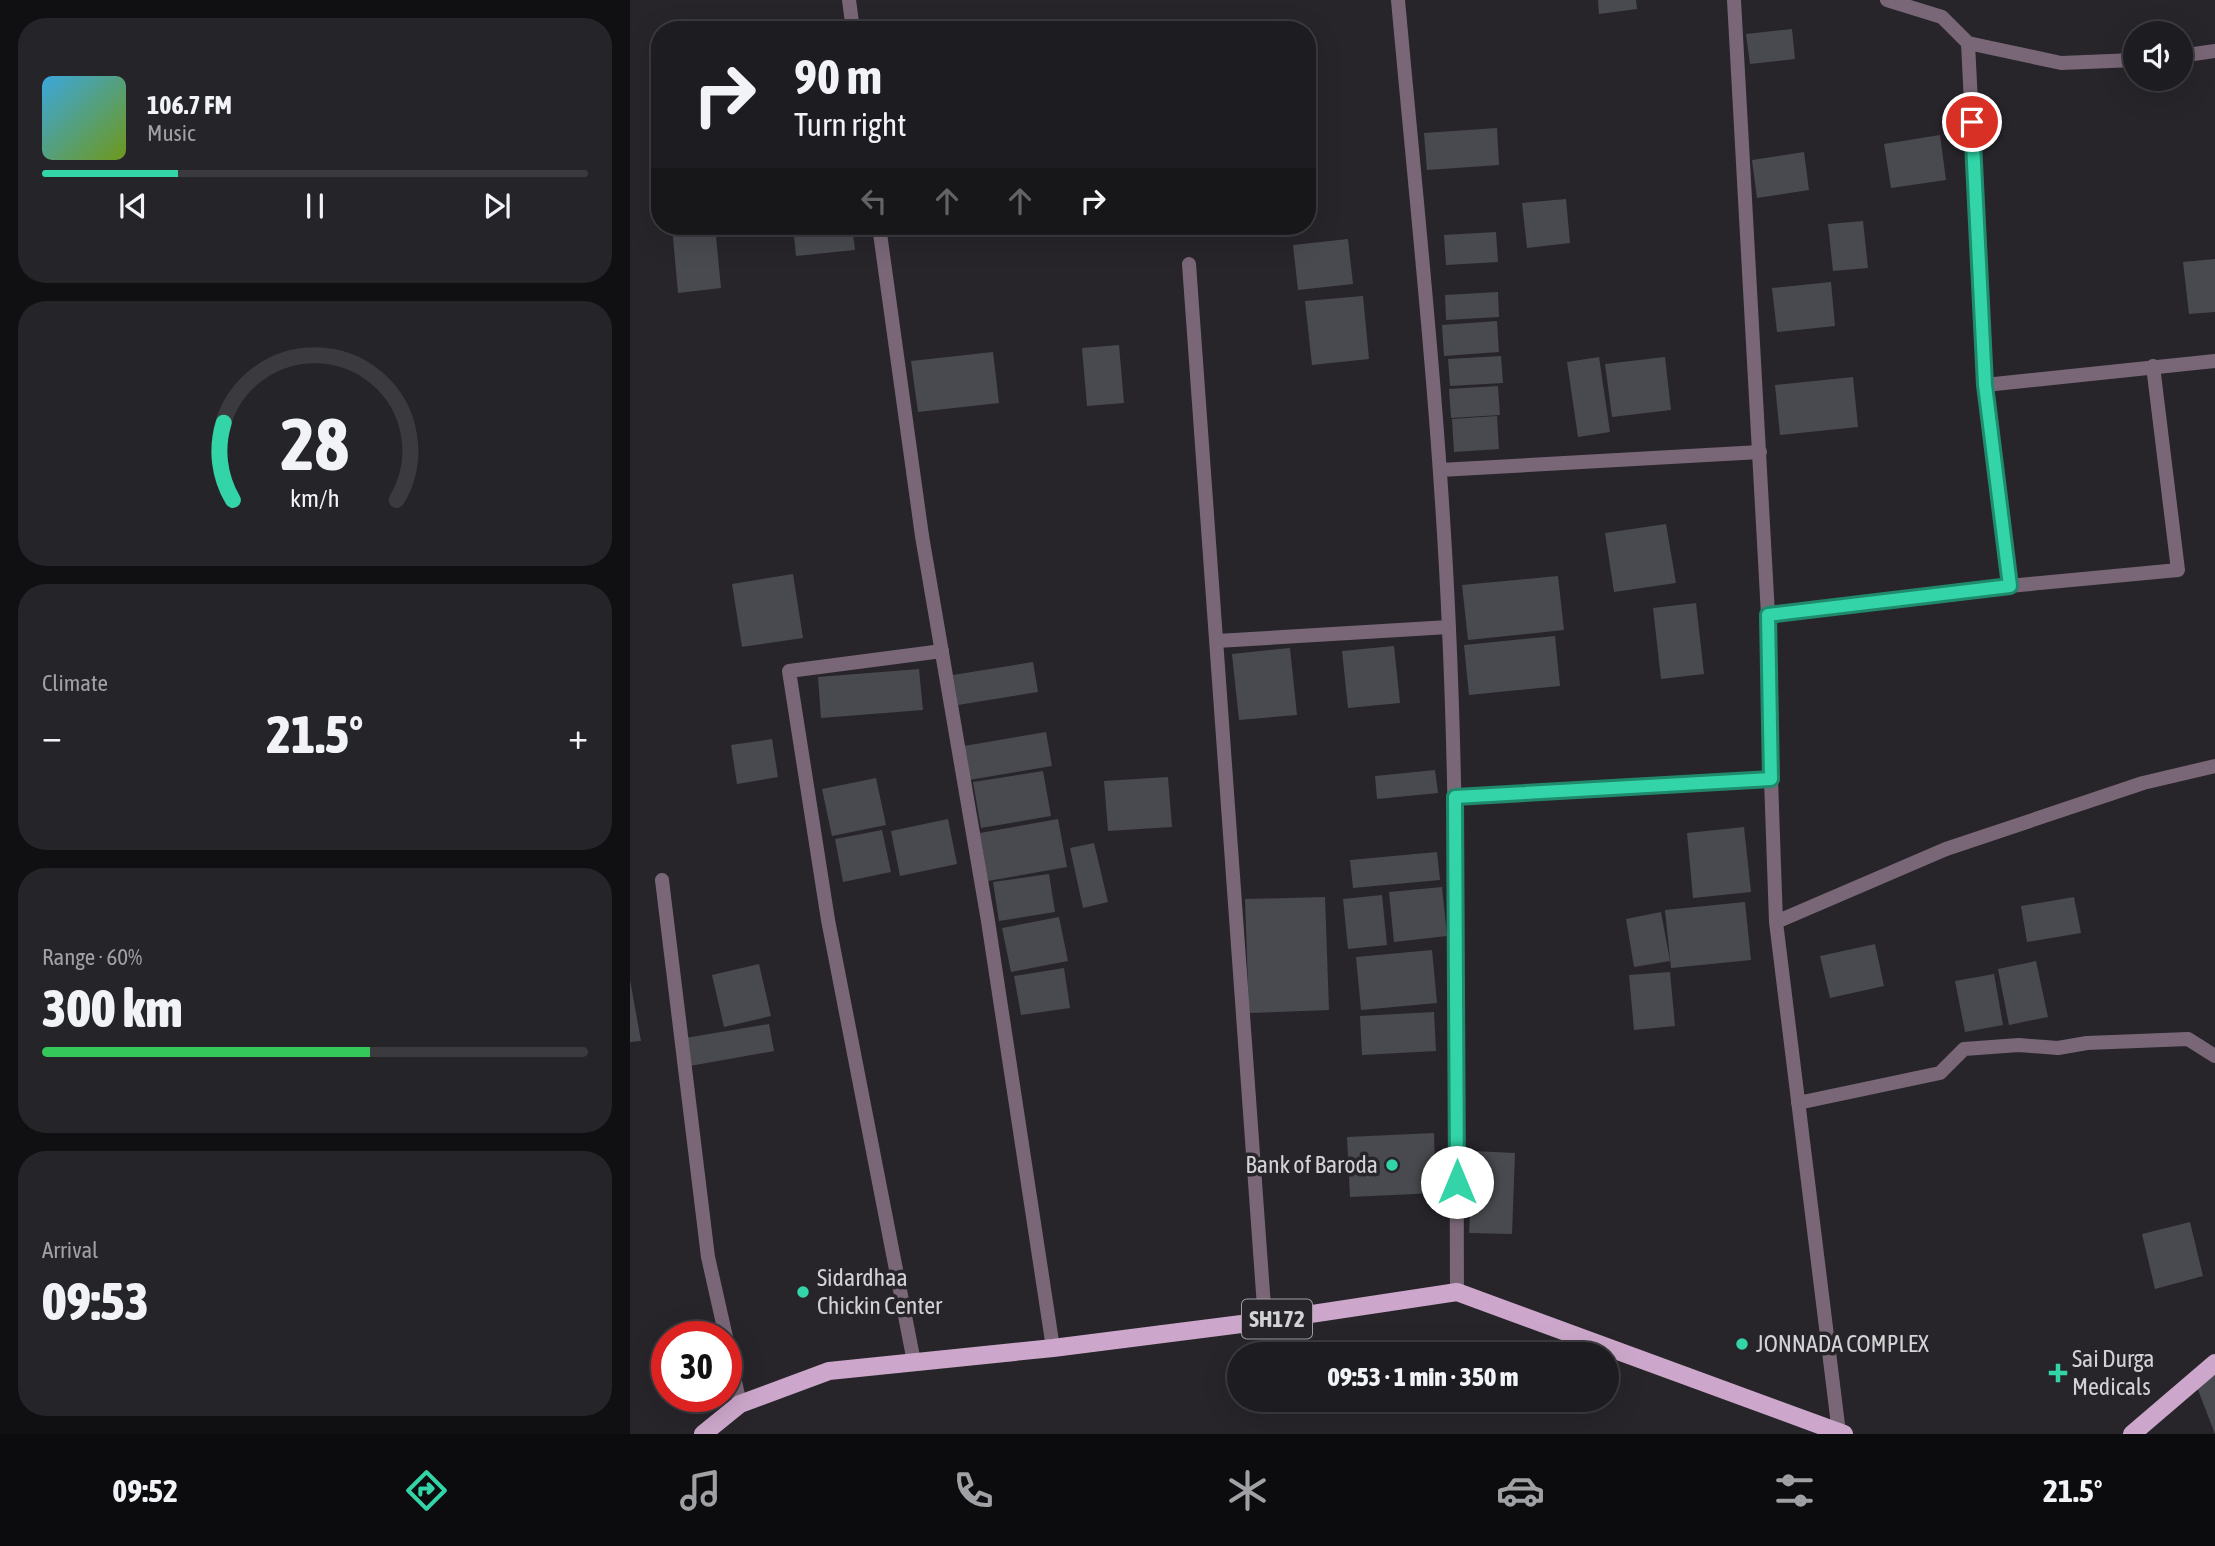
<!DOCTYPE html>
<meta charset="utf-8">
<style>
body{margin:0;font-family:"Asap Condensed",sans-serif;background:#252529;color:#f1f3f6;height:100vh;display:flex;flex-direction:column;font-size:26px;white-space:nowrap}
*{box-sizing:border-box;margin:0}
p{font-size:23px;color:#a0a1a5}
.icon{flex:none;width:38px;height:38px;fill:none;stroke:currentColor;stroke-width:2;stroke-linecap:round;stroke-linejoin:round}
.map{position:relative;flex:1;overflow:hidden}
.panel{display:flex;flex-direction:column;gap:18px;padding:18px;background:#100f12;width:630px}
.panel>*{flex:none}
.guide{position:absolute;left:21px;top:21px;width:665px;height:214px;border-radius:28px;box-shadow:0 7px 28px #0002,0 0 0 2px #3b3a3e;background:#1d1c20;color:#f1f3f6;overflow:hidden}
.controls{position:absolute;left:1493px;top:21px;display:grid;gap:14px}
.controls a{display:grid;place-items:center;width:70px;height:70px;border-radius:50%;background:#1d1c20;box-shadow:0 7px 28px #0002,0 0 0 2px #3b3a3e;font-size:35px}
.speed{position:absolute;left:21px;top:1321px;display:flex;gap:14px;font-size:35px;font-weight:700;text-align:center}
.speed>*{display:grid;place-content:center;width:91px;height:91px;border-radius:50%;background:#1d1c20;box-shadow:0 7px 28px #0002,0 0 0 2px #3b3a3e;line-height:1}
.speed .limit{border:10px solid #d22;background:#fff;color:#111}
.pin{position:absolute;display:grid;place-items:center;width:60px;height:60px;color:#fff;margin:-30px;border:4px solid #fff;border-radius:50%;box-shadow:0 2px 7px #0007}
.me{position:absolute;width:77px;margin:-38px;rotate:0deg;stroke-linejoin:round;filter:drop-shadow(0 0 5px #0008)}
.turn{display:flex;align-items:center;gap:24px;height:147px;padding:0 28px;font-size:32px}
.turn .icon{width:91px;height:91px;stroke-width:2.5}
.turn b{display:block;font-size:49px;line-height:60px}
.lanes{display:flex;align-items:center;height:66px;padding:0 28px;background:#0003;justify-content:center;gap:35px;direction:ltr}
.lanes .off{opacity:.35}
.big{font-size:52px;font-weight:800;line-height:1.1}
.panel .card{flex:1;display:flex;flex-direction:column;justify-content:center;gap:10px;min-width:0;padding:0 24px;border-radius:28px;background:#252529}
.panel .dial{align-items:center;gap:0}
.dial svg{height:182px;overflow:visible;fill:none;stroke:#3b3a3e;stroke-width:7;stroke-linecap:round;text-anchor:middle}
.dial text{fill:#f1f3f6;stroke:none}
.song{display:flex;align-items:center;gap:21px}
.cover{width:84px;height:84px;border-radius:10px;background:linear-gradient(135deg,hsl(200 70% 55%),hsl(80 70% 35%))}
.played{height:7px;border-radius:4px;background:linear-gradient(90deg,#32d4a8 25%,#3b3a3e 25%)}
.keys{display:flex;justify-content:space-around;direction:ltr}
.heat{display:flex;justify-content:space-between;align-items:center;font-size:38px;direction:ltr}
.charge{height:10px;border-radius:5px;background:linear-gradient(90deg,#34c759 60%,#3b3a3e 0)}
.trip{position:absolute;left:597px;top:1342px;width:392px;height:70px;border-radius:35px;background:#1d1c20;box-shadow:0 7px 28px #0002,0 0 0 2px #3b3a3e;font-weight:800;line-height:70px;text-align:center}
.menu{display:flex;height:112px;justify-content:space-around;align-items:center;background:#0c0b0d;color:#a0a1a5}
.menu .icon{width:49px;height:49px}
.menu .selected{color:#32d4a8}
.menu b{font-size:32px;color:#f1f3f6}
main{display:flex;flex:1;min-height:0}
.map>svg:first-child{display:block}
.building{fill:#484a4f}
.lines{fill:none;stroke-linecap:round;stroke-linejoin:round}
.street{stroke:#796778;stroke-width:14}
.primary{stroke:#cca7cb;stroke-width:18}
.route-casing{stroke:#208a6d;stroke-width:18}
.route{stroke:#32d4a8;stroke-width:12}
.poi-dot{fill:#32d4a8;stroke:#27252a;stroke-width:2.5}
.labels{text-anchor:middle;stroke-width:7;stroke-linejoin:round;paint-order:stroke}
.shield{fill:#27252a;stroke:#9f9ea2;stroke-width:2}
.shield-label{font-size:23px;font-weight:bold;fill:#d3d2d5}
.poi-label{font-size:24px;fill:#d3d2d5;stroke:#27252a;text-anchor:start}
</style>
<main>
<section class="panel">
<div class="card">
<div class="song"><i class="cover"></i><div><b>106.7 FM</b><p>Music</p></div></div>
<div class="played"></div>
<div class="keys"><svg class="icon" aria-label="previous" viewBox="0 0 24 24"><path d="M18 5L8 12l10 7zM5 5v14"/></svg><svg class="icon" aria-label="pause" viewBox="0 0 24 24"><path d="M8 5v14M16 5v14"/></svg><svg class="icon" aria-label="next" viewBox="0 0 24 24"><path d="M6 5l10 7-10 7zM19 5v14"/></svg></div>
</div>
<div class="card dial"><svg viewBox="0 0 100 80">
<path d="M14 69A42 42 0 1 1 86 69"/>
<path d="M14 69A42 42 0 0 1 10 35" stroke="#32d4a8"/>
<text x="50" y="56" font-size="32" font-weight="700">28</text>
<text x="50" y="72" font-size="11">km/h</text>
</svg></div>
<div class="card"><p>Climate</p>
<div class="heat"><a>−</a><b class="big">21.5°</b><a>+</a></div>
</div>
<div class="card"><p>Range · 60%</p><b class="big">300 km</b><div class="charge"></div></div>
<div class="card"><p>Arrival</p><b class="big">09:53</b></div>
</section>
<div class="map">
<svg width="1585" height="1434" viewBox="0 0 1585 1434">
<rect width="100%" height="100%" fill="#27252a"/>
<path class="building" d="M 968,0 L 1006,0 L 1007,9 L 969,14 Z
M 1162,29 L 1165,59 L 1120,64 L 1116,34 Z
M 867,128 L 869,165 L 797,170 L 794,133 Z
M 1310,135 L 1316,180 L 1261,188 L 1254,144 Z
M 1174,152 L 1179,190 L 1127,198 L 1122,160 Z
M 936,199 L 940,243 L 897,248 L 892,203 Z
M 1233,221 L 1238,268 L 1203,271 L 1198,224 Z
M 42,226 L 85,226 L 91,288 L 48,293 Z
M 163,226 L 222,226 L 225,250 L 166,256 Z
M 866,232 L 868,262 L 816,265 L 814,235 Z
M 718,239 L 723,284 L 668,290 L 663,245 Z
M 1585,259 L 1585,312 L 1559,314 L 1553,262 Z
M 1201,282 L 1205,326 L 1147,332 L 1142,288 Z
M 868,292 L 869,317 L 816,320 L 815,295 Z
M 733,296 L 739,359 L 682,365 L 675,301 Z
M 867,321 L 869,352 L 814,356 L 812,325 Z
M 489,345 L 494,403 L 457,406 L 452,348 Z
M 363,352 L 369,403 L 288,412 L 281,361 Z
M 871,356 L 873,383 L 820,386 L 818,359 Z
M 969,357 L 980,432 L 948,437 L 937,362 Z
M 1035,357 L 1041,410 L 982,417 L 975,364 Z
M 1223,377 L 1228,427 L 1150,435 L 1145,385 Z
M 868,386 L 870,415 L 821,418 L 819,389 Z
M 867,416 L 869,449 L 824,452 L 822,419 Z
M 1036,524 L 1046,583 L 984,592 L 975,533 Z
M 163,574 L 173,638 L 112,647 L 102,584 Z
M 928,576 L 934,630 L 838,640 L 832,585 Z
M 1066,603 L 1074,674 L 1031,679 L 1023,608 Z
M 925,636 L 930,686 L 839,695 L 834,645 Z
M 764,646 L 770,703 L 718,708 L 712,651 Z
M 660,648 L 667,715 L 609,720 L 602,654 Z
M 403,662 L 408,692 L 328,705 L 323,675 Z
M 289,669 L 293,710 L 191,718 L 188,677 Z
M 416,732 L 422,766 L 339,780 L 334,746 Z
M 142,739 L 148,777 L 107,784 L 101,745 Z
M 805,770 L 808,793 L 747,799 L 745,776 Z
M 413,771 L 421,816 L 351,828 L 343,782 Z
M 538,777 L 542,827 L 478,831 L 474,781 Z
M 246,778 L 256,825 L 202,836 L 192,789 Z
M 318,819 L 327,864 L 270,876 L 261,831 Z
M 428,819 L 437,867 L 358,881 L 350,833 Z
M 1114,827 L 1121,892 L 1063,898 L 1057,833 Z
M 252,830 L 261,872 L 213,882 L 205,839 Z
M 464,843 L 478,902 L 453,908 L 440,848 Z
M 807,852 L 810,880 L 723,888 L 720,860 Z
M 419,874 L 425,912 L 369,921 L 363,882 Z
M 812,887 L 817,936 L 764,942 L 759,892 Z
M 752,895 L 757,945 L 718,949 L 713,899 Z
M 695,897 L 699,1010 L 619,1013 L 615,899 Z
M 1444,897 L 1451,933 L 1397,942 L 1391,906 Z
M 1115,902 L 1121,960 L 1041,968 L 1035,910 Z
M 1031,912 L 1040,961 L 1004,967 L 996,919 Z
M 429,917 L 438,961 L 381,972 L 372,928 Z
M 1245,944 L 1254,986 L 1200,998 L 1190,956 Z
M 802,950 L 807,1003 L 731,1010 L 726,957 Z
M 1406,961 L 1418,1017 L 1379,1025 L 1368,969 Z
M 129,964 L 141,1016 L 94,1027 L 82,975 Z
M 434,968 L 440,1008 L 391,1015 L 384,976 Z
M 1040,972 L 1045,1026 L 1004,1030 L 999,975 Z
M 1364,974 L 1373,1025 L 1335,1032 L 1325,981 Z
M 0,980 L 11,1041 L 0,1042 Z
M 804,1012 L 806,1051 L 732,1055 L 730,1016 Z
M 139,1024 L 144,1051 L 60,1066 L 55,1038 Z
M 804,1133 L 806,1193 L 720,1197 L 717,1137 Z
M 843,1151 L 885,1153 L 882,1234 L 839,1233 Z
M 1560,1222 L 1573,1276 L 1525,1289 L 1512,1234 Z
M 1585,1375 L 1585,1434 L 1565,1382 Z"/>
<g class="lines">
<path class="street" d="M 219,0 L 223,30
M 768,0 C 787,209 810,419 819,629 C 829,850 826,1071 827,1292
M 1257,0 L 1312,17 L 1338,43 L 1431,63 L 1505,60
M 1338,43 L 1355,385 L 1585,361
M 1550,56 L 1585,51
M 249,226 L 292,536 L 358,921 L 423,1348
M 559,264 L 635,1321
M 1355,385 L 1379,586
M 810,470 L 1130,452
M 1138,615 L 1379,586 L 1548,570 L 1523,366
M 587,641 L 819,627
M 1141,779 L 1146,922 L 1316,849 L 1513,783 L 1585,766
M 826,797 L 1141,779 L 1138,615 L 1104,0
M 32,880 L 78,1257 L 96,1337
M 1146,922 L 1209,1433
M 1168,1103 L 1310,1073 L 1334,1049 L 1389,1045 L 1428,1048 L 1457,1043 L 1558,1039 L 1585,1056
M 96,1341 L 110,1404
M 284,1362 L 198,920 L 159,671 L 312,651"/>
<path class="primary" d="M 73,1434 L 110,1404 L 199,1371 L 423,1348 L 635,1321 L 827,1292 L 1214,1434
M 1502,1434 L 1585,1363"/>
</g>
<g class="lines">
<g class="route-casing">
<path id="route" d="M 827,1182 L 825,797 L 1141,779 L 1138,615 L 1380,586 L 1355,385 L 1342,122"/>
</g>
<use href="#route" class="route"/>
</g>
<g class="poi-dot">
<circle cx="762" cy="1165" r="7"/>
<circle cx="173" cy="1292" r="7"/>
<circle cx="1112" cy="1344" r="7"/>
<path d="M1424.5 1362.5h7v7h7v7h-7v7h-7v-7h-7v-7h7z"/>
</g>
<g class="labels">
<rect class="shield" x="612" y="1299.5" width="70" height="39" rx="5"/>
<g class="shield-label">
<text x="647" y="1327">SH172</text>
</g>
<g class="poi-label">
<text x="748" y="1173" text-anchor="end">Bank of Baroda</text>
<text x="187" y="1286">Sidardhaa<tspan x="187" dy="28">Chickin Center</tspan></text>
<text x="1126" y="1352">JONNADA COMPLEX</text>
<text x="1442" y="1367">Sai Durga<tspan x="1442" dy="28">Medicals</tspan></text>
</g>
</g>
</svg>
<div class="controls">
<a><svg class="icon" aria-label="sound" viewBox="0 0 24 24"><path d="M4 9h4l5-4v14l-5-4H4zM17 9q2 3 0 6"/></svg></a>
</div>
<div class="speed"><div class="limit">30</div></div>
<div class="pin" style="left:1342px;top:122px;background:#d93025"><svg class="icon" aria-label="arrive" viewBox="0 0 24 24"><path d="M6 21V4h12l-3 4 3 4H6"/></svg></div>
<svg class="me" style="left:827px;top:1182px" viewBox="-20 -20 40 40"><circle r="19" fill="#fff"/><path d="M0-13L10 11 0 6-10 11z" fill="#32d4a8"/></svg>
<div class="trip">09:53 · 1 min · 350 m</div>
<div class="guide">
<div class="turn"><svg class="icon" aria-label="right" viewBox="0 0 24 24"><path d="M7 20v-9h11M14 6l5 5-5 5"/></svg><div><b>90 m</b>Turn right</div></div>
<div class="lanes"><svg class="icon off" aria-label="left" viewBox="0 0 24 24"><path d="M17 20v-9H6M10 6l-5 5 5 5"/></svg><svg class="icon off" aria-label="ahead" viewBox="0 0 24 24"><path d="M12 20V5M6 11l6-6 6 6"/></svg><svg class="icon off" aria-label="ahead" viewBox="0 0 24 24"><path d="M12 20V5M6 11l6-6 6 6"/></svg><svg class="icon" aria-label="right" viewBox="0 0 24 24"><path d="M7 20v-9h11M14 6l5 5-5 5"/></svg></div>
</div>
</div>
</main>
<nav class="menu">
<b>09:52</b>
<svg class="icon selected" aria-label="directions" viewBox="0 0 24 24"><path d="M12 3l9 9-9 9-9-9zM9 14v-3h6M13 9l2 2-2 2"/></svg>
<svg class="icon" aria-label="music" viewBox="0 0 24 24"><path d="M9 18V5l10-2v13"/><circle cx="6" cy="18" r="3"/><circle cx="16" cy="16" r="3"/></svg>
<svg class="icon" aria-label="phone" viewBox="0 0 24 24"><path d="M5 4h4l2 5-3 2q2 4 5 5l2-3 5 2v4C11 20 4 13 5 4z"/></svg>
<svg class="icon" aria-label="climate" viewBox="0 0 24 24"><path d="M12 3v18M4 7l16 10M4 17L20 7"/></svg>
<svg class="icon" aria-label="car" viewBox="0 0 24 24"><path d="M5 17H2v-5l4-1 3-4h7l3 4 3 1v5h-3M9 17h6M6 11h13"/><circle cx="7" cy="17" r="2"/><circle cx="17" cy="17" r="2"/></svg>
<svg class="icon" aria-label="filters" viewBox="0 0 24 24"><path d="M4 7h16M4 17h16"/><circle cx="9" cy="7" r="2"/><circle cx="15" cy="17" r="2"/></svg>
<b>21.5°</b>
</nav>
